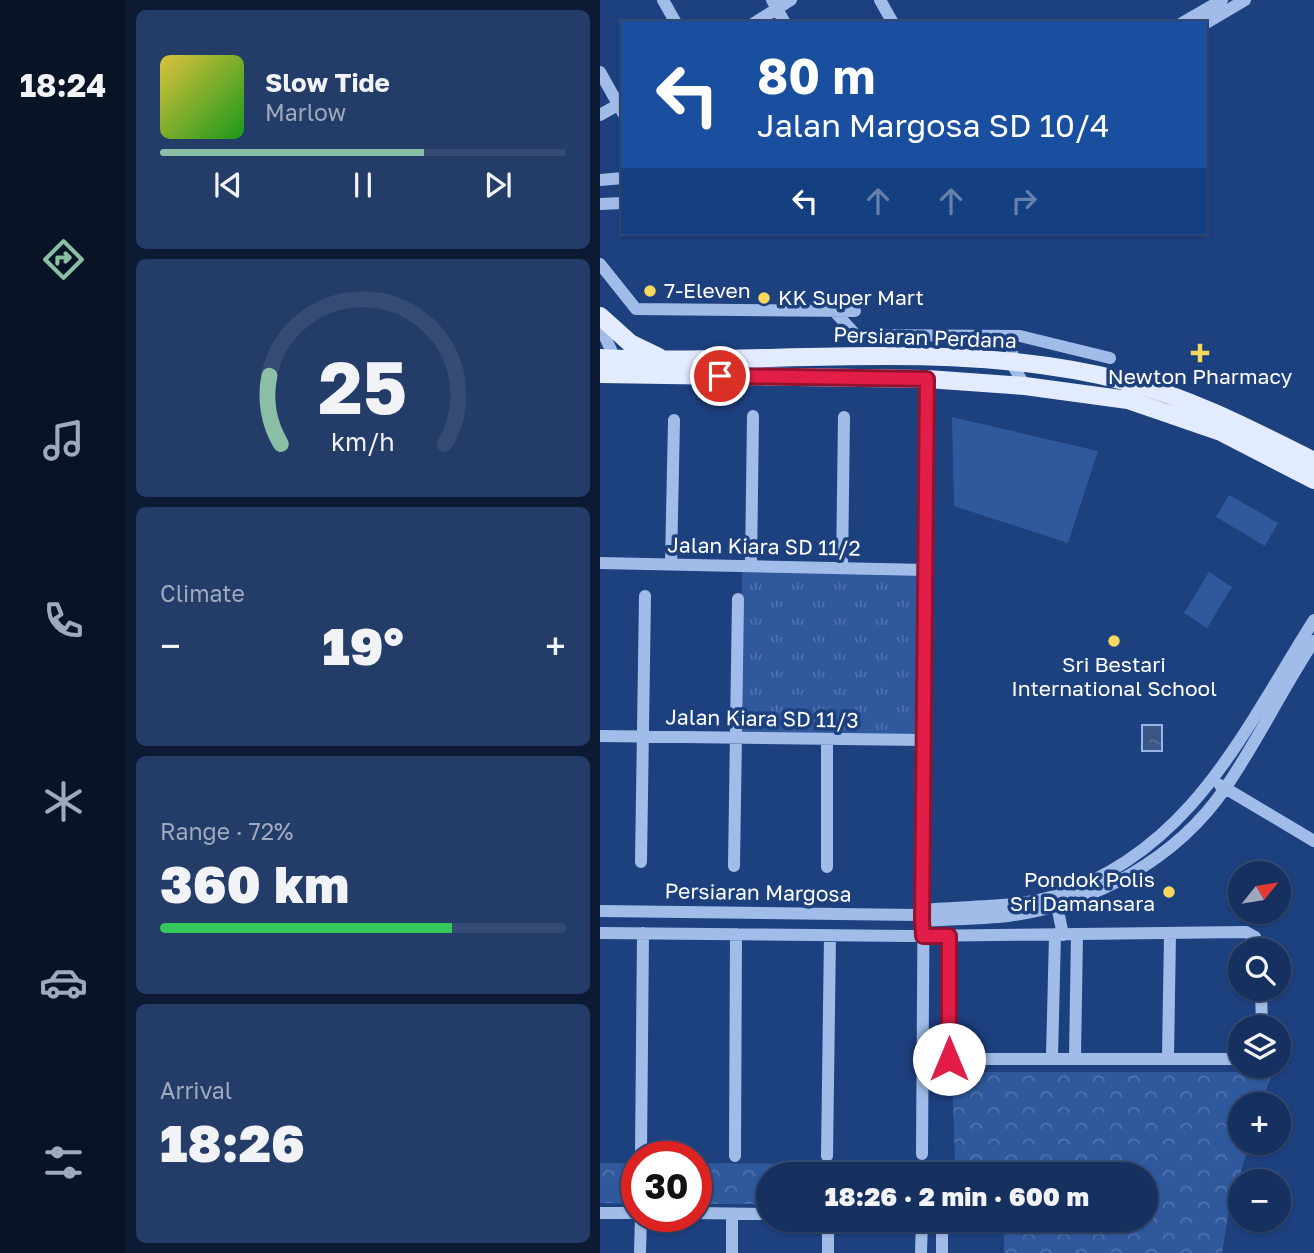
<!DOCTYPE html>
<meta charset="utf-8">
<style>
body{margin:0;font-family:"Golos Text",sans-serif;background:#233c68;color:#f1f3f6;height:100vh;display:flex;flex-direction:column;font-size:26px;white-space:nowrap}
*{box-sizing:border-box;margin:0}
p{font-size:23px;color:#9ea9bd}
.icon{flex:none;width:38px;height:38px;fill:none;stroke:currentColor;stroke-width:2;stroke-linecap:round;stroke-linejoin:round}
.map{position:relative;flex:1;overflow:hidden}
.drawer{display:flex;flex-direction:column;gap:10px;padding:10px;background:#0c1a34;width:474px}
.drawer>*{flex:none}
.banner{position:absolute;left:21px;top:21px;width:586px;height:214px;border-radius:0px;box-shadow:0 2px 5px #0004,0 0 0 2px #354b74;background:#1a4fa0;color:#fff;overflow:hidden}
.needle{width:46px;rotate:60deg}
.controls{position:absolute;left:628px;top:861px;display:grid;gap:14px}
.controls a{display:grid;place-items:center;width:63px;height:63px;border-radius:50%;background:#16305f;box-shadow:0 2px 5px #0004,0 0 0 2px #354b74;font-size:35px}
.speed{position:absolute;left:21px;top:1141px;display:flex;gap:14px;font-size:35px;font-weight:700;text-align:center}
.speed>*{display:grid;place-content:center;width:91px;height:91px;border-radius:50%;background:#16305f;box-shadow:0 2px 5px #0004,0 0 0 2px #354b74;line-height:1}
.speed .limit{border:10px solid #d22;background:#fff;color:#111}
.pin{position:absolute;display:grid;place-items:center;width:60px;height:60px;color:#fff;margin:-30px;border:4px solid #fff;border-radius:50%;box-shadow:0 2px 7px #0007}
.me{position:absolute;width:77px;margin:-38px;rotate:0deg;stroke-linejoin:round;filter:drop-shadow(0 0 5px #0008)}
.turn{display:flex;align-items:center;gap:24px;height:147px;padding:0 21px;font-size:32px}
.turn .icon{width:91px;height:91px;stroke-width:2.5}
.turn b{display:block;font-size:49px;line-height:60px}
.lanes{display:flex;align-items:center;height:66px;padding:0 21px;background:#0003;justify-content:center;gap:35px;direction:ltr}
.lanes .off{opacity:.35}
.big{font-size:52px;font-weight:800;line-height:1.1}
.drawer .card{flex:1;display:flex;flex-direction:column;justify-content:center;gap:10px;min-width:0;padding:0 24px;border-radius:10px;background:#233c68}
.drawer .dial{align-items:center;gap:0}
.dial svg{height:182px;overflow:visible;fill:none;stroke:#354b74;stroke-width:7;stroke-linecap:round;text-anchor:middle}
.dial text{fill:#f1f3f6;stroke:none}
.song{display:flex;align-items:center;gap:21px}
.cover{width:84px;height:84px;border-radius:10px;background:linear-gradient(135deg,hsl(50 70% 55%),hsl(120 70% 35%))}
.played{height:7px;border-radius:4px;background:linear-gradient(90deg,#8abfa5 65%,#354b74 65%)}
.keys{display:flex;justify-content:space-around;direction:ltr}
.heat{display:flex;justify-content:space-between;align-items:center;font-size:38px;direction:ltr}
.charge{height:10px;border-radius:5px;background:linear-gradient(90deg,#34c759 72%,#354b74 0)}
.trip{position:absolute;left:156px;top:1162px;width:402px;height:70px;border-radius:35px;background:#16305f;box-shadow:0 2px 5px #0004,0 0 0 2px #354b74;font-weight:800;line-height:70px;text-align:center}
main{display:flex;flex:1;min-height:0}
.tab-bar{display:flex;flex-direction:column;width:126px;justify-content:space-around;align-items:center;background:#091326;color:#9ea9bd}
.tab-bar .icon{width:49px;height:49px}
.tab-bar .active{color:#8abfa5}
.tab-bar b{font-size:32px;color:#f1f3f6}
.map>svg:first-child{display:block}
.forest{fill:url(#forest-crowns)}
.park{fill:url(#park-tufts)}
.garden{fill:#30599d}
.water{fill:url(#water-ripples);stroke:#94b5ea;stroke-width:2}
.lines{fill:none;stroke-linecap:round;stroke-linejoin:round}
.minor{stroke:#a1bce8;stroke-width:12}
.major{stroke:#e3ecfe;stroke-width:18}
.route-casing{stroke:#92132f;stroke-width:18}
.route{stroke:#e11d48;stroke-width:12}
.poi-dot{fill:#f8d75f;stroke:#1d407f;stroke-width:2.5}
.labels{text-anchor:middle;stroke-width:7;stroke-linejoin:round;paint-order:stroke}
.poi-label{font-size:21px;fill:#fff;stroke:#1d407f;text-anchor:start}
.street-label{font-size:21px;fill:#fff;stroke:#1d407f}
</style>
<main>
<nav class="tab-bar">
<b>18:24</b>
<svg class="icon active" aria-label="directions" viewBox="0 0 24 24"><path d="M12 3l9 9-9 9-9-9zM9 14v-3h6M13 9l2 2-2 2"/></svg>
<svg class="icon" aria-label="music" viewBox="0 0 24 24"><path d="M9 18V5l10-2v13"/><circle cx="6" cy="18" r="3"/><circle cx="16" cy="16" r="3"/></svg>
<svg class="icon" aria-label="phone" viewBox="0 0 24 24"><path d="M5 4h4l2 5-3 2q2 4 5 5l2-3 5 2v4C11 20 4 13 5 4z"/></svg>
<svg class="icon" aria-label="climate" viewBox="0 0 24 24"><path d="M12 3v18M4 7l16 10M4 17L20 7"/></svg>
<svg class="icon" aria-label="car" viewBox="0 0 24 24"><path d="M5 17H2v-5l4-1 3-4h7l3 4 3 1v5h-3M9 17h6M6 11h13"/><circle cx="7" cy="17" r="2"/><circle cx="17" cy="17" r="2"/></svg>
<svg class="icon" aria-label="filters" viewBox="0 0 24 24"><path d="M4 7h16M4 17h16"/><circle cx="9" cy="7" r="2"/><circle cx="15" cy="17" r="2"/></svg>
</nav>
<section class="drawer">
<div class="card">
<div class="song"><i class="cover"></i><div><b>Slow Tide</b><p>Marlow</p></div></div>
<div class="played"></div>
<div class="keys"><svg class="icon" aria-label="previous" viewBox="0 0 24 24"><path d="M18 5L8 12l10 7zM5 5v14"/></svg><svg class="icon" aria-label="pause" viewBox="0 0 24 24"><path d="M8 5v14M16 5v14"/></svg><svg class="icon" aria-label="next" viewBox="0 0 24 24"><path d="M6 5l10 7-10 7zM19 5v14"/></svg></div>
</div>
<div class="card dial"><svg viewBox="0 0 100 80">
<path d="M14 69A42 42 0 1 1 86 69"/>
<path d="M14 69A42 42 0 0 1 9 39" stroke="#8abfa5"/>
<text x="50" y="56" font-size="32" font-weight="700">25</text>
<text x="50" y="72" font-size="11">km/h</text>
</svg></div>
<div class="card"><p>Climate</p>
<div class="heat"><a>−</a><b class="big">19°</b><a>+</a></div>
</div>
<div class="card"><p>Range · 72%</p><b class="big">360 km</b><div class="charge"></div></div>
<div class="card"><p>Arrival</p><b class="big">18:26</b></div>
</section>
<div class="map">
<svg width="714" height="1253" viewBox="0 0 714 1253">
<defs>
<pattern id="forest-crowns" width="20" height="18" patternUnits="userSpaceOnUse" patternTransform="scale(1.75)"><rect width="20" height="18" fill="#30599d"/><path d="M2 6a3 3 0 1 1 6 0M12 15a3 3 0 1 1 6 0" fill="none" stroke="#4f72ac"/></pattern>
<pattern id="park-tufts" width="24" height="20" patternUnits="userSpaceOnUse" patternTransform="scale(1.75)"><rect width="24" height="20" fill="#30599d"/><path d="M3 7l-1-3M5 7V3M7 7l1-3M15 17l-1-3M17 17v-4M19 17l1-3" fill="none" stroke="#4f72ac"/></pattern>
<pattern id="water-ripples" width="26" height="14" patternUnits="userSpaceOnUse" patternTransform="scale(1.75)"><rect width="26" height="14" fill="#3b5684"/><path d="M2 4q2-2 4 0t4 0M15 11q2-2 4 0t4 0" fill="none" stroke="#586f96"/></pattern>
</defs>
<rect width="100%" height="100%" fill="#1d407f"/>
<path class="forest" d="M 352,1072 L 672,1072 L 662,1104 L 640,1104 L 640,1143 L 650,1143 L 629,1209 L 622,1253 L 404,1253 L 404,1220 L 546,1220 L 546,1174 L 168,1174 L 168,1204 L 96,1204 L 96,1163 L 355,1165 Z
M 0,1163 L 37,1163 L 37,1204 L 0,1203 Z"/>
<path class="park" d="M 142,569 L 323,573 L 320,737 L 140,734 Z"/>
<path class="garden" d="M 352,417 L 498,451 L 468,543 L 354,506 Z
M 629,495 L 678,523 L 665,546 L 616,517 Z
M 609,572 L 632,587 L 607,628 L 584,613 Z"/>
<path class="water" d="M 542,725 L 562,725 L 562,751 L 542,751 Z"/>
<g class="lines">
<path class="minor" d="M 63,0 L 76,23
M 172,0 L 185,23
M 280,0 L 293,23
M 154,23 L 191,0
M 582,23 L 622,0
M 606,23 L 645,0
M 0,72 L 23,113
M 0,115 L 23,102
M 0,180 L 23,178
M 0,204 L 23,203
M 0,264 L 36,309 L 255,311
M 235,312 L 256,335 L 420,336 L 510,358
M 0,326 L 17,363
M 412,336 L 412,364 L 425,386
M 0,563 L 327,570
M 71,564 L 74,420
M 151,566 L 153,416
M 242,568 L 244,417
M 0,736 L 324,740
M 620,785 L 714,841
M 41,862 L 45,596
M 134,866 L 138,599
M 227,867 L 227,739
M 456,901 L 463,935
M 0,911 L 316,915 L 322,910 C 363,906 416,908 454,896 C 591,852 643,732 714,620
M 317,916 L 322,921 C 351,919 380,919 408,916 C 493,905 577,859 626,787 C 658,740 683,688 714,641
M 0,933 L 310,936 L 646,932 L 655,937 L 660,950
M 349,936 L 349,1059 L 640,1059
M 661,989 L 662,1027
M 452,1057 L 455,935
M 475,1057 L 477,935
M 568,1057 L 570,934
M 322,1154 L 327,379
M 41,1155 L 43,933
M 135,1156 L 136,934
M 227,1156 L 230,935
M 0,1213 L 37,1213
M 96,1213 L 168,1214
M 132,1214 L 132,1253
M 40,1253 L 41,1216
M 228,1253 L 228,1220
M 321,1253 L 322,1220
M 342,1253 L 342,1220"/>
<path class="major" d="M 0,316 L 30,343 L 59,357
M 0,358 C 174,366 353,337 524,381 C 591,398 652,430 714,461
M 0,374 L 327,379 L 425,386 L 528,400 L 621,432 L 714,480"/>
</g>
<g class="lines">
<g class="route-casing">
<path id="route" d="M 120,376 L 327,379 L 322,921 L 323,936 L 349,936 L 349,1059"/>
</g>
<use href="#route" class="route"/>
</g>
<g class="poi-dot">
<circle cx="50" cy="291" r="7"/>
<circle cx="164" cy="298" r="7"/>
<path d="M596.5 342.5h7v7h7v7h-7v7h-7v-7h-7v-7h7z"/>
<circle cx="514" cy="641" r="7"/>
<circle cx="569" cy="892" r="7"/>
</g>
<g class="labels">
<g class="poi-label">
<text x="64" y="298">7-Eleven</text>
<text x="178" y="305">KK Super Mart</text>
<text x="600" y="384" text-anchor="middle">Newton Pharmacy</text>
<text x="514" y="672" text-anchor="middle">Sri Bestari<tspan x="514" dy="24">International School</tspan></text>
<text x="555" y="887" text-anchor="end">Pondok Polis<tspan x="555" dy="24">Sri Damansara</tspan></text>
</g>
<g class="street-label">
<text transform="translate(325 338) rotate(2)" y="7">Persiaran Perdana</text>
<text transform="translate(164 547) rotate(1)" y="7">Jalan Kiara SD 11/2</text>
<text transform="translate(162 719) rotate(1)" y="7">Jalan Kiara SD 11/3</text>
<text transform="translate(158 893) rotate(1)" y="7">Persiaran Margosa</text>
</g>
</g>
</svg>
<div class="controls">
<a><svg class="needle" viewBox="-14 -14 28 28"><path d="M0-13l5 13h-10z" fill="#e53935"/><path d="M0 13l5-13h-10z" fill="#9ea9bd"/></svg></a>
<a><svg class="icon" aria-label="search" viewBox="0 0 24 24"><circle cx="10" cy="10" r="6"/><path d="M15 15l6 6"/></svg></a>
<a><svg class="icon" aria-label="layers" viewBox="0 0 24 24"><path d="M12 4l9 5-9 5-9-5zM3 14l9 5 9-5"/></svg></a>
<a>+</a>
<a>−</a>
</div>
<div class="speed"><div class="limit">30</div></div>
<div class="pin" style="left:120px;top:376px;background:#d93025"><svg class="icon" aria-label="arrive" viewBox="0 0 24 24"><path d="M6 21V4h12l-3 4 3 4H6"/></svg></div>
<svg class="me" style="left:349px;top:1059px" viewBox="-20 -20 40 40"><circle r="19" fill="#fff"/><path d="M0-13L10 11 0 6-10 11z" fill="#e11d48"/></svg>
<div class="trip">18:26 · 2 min · 600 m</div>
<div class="banner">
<div class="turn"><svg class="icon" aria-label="left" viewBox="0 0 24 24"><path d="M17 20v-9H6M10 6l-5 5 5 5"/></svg><div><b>80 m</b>Jalan Margosa SD 10/4</div></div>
<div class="lanes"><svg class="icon" aria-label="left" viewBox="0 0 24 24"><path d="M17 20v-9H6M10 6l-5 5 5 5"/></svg><svg class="icon off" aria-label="ahead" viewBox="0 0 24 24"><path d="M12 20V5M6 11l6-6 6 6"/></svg><svg class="icon off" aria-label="ahead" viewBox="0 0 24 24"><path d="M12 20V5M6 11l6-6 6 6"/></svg><svg class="icon off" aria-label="right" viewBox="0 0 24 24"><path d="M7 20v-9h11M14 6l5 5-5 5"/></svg></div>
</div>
</div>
</main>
